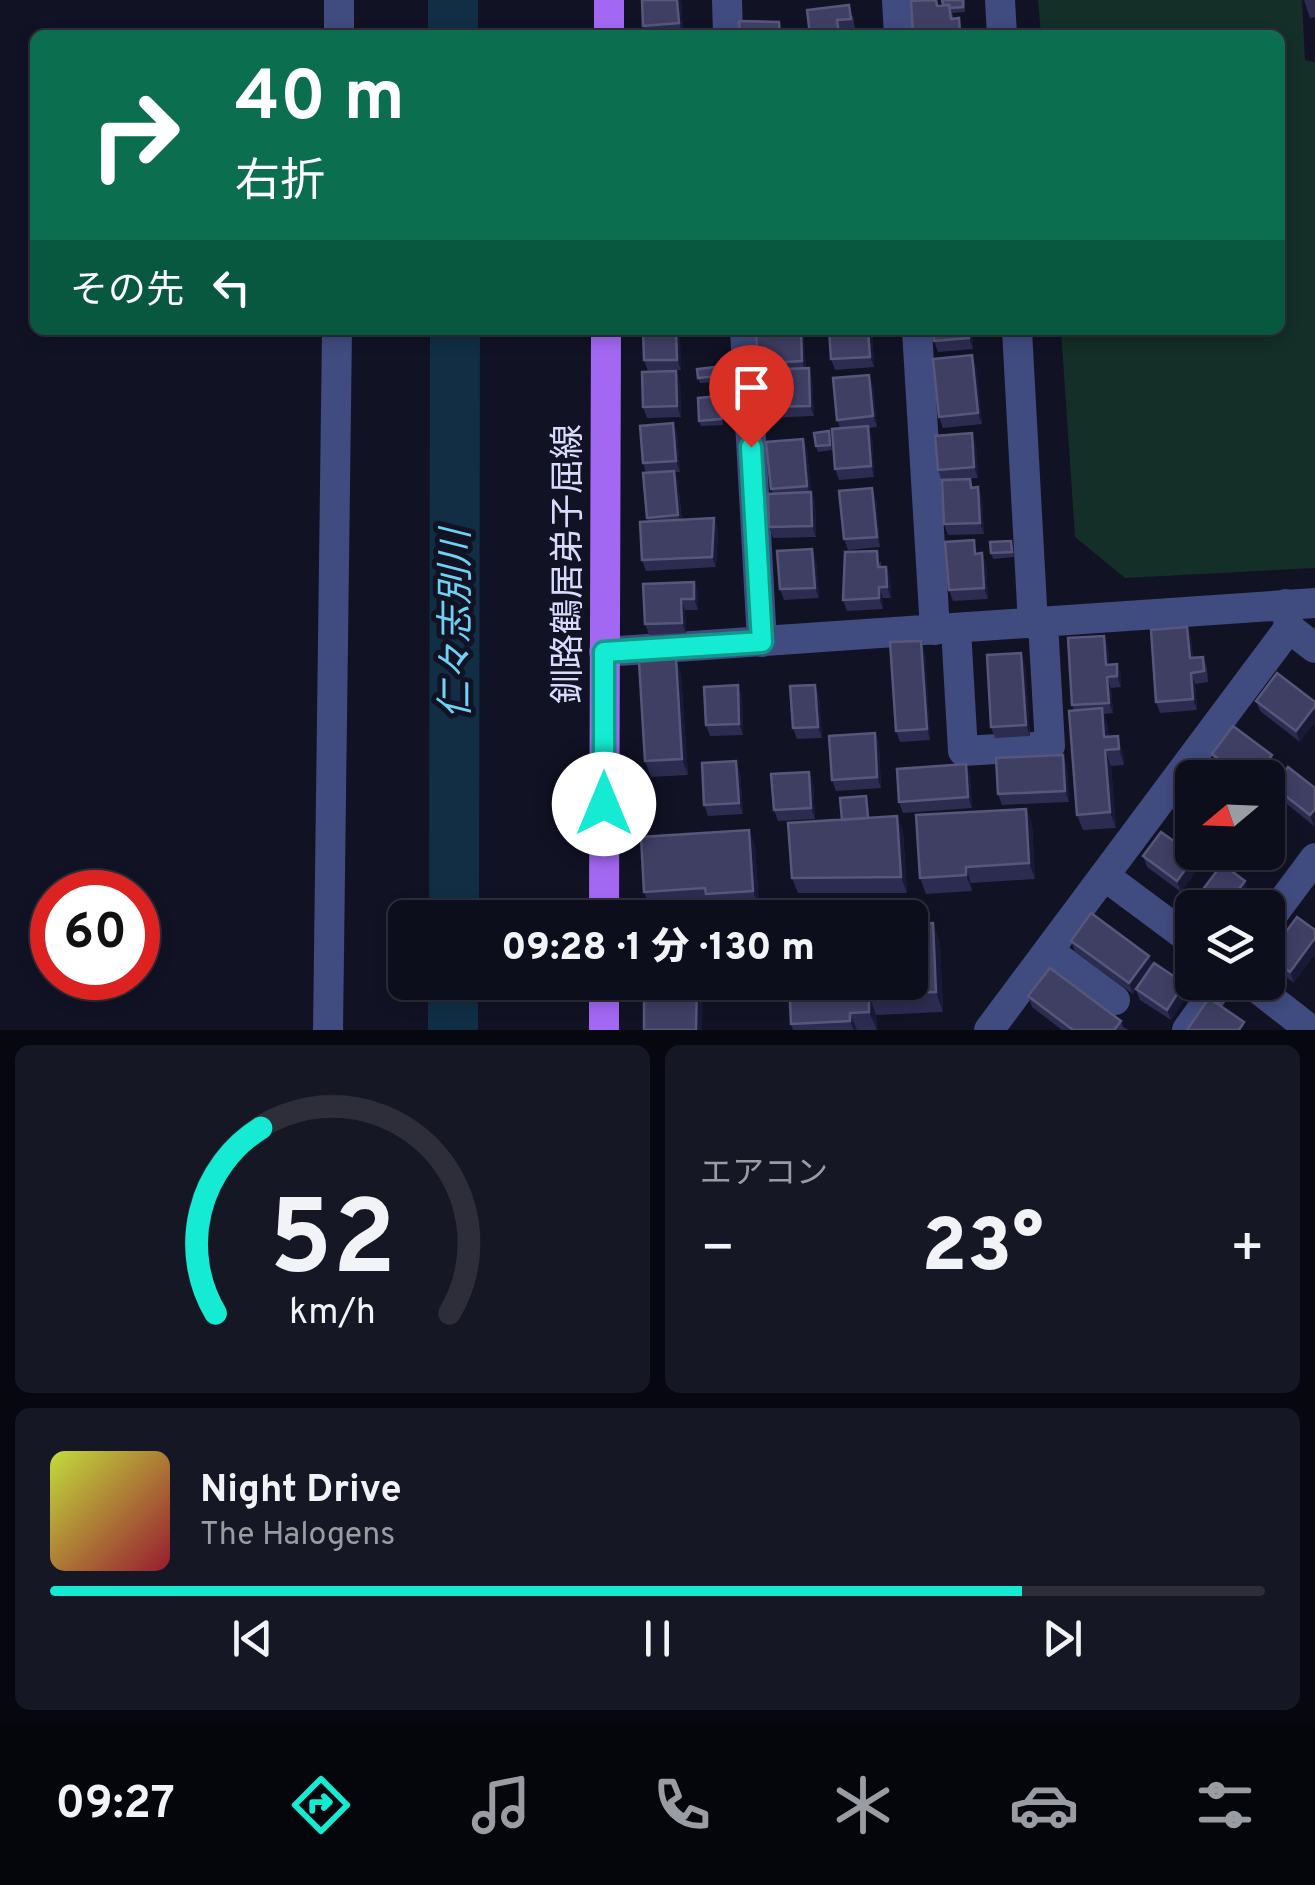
<!DOCTYPE html>
<html lang="ja">
<meta charset="utf-8">
<style>
body{margin:0;font-family:Overpass,"Noto Sans JP",sans-serif;background:#161724;color:#f1f3f6;height:100vh;display:flex;flex-direction:column;font-size:38px;white-space:nowrap}
*{box-sizing:border-box;margin:0}
p{font-size:32px;color:#9a9ca3}
.icon{flex:none;width:55px;height:55px;fill:none;stroke:currentColor;stroke-width:2;stroke-linecap:round;stroke-linejoin:round}
.map{position:relative;height:1030px;overflow:hidden}
.side{display:flex;flex-direction:column;gap:15px;padding:15px;background:#07080f;flex:1}
.side>*{flex:none}
.top-card{position:absolute;left:30px;top:30px;width:1255px;height:305px;border-radius:15px;box-shadow:0 5px 15px #0003,0 0 0 2px #2d2e3a;background:#0b6e4f;color:#fff;overflow:hidden}
.needle{width:65px;rotate:251deg}
.buttons{position:absolute;left:1175px;top:760px;display:grid;gap:20px}
.buttons a{display:grid;place-items:center;width:110px;height:110px;border-radius:15px;background:#0d0e1b;box-shadow:0 5px 15px #0003,0 0 0 2px #2d2e3a;font-size:50px}
.speed{position:absolute;left:30px;top:870px;display:flex;gap:20px;font-size:50px;font-weight:700;text-align:center}
.speed>*{display:grid;place-content:center;width:130px;height:130px;border-radius:50%;background:#0d0e1b;box-shadow:0 5px 15px #0003,0 0 0 2px #2d2e3a;line-height:1}
.speed .limit{border:15px solid #d22;background:#fff;color:#111}
.pin{position:absolute;display:grid;place-items:center;width:85px;height:85px;color:#fff;margin:-102px -42px;border-radius:50% 50% 50% 0;rotate:-45deg;box-shadow:0 0 10px #0007}
.pin .icon{rotate:45deg}
.me{position:absolute;width:110px;margin:-55px;rotate:0deg;stroke-linejoin:round;filter:drop-shadow(0 0 8px #0008)}
.turn{display:flex;align-items:center;gap:35px;height:210px;padding:0 40px;font-size:45px}
.turn .icon{width:130px;height:130px;stroke-width:2.5}
.turn b{display:block;font-size:70px;line-height:85px}
.then{display:flex;align-items:center;height:95px;padding:0 40px;background:#0003;gap:20px;font-size:38px}
.big{font-size:75px;font-weight:800;line-height:1.1}
.side .tile{flex:1;display:flex;flex-direction:column;justify-content:center;gap:15px;min-width:0;padding:0 35px;border-radius:15px;background:#161724}
.side .dial{align-items:center;gap:0}
.dial svg{height:260px;overflow:visible;fill:none;stroke:#2d2e3a;stroke-width:7;stroke-linecap:round;text-anchor:middle}
.dial text{fill:#f1f3f6;stroke:none}
.song{display:flex;align-items:center;gap:30px}
.cover{width:120px;height:120px;border-radius:15px;background:linear-gradient(135deg,hsl(70 70% 55%),hsl(350 70% 35%))}
.played{height:10px;border-radius:5px;background:linear-gradient(90deg,#15ebd3 80%,#2d2e3a 80%)}
.keys{display:flex;justify-content:space-around;direction:ltr}
.heat{display:flex;justify-content:space-between;align-items:center;font-size:55px;direction:ltr}
.side .tiles{flex:1;display:grid;gap:15px;grid-template-columns:1fr 1fr}
.tile:last-child{grid-column:span 2}
.trip{position:absolute;left:388px;top:900px;width:540px;height:100px;border-radius:15px;background:#0d0e1b;box-shadow:0 5px 15px #0003,0 0 0 2px #2d2e3a;font-weight:800;line-height:100px;text-align:center}
.tabs{display:flex;height:160px;justify-content:space-around;align-items:center;background:#05060b;color:#9a9ca3}
.tabs .icon{width:70px;height:70px}
.tabs .current{color:#15ebd3}
.tabs b{font-size:45px;color:#f1f3f6}
.map>svg:first-child{display:block}
.pitch{fill:#142e28}
.lines{fill:none;stroke-linecap:round;stroke-linejoin:round}
.river{stroke:#112e44;stroke-width:50}
.minor{stroke:#404b7f;stroke-width:30}
.major{stroke:#a268f2;stroke-width:30}
.wall{fill:#2c2c51}
.shaded-wall{fill:#191a37}
.building{fill:#3e3f63;stroke:#56577b;stroke-width:2.5}
.route-casing{stroke:#0e9989;stroke-width:25}
.route{stroke:#15ebd3;stroke-width:18}
.labels{text-anchor:middle;stroke-width:10;stroke-linejoin:round;paint-order:stroke}
.street-label{font-size:35px;fill:#d8dbfc;stroke:#111224}
.water-label{font-size:38px;font-style:italic;fill:#6fd1f3;stroke:#111224}
</style>
<div class="map">
<svg width="1315" height="1030" viewBox="0 0 1315 1030">
<rect width="100%" height="100%" fill="#111224"/>
<path class="pitch" d="M 1038,0 L 1302,0 L 1305,60 L 1315,62 L 1315,568 L 1125,578 L 1075,537 L 1061,330 L 1280,330 L 1280,35 L 1041,35 Z"/>
<g class="lines">
<path class="river" d="M 453,35 L 453,0
M 454,918 L 455,330
M 453,1030 L 453,982"/>
<path class="minor" d="M 727,0 L 728,35
M 897,0 L 899,35
M 1000,0 L 1002,35
M 339,35 L 339,0
M 745,330 L 762,642
M 917,330 L 935,630
M 1017,330 L 1033,624
M 1289,628 L 1315,648
M 956,629 L 963,751 L 1050,746 L 1043,623
M 604,652 L 1315,603
M 1106,877 L 1192,941
M 1268,921 L 1315,858
M 1049,951 L 1115,1000
M 1249,982 L 1311,1030
M 328,1030 L 337,330
M 989,1030 L 1289,628 L 1286,604
M 1187,1030 L 1221,982"/>
<path class="major" d="M 609,35 L 609,0
M 604,918 L 606,330
M 604,1030 L 604,982"/>
</g>
<path class="wall" d="M 642,0 L 681,0 L 683,34 L 647,35 L 643,26 Z
M 937,0 L 939,6 L 965,0 L 965,12 L 952,13 L 954,18 L 959,18 L 963,35 L 913,35 Z
M 1304,0 L 1315,0 L 1315,17 L 1310,18 Z
M 807,10 L 853,16 L 855,29 L 841,31 L 842,35 L 810,35 Z
M 643,330 L 679,330 L 681,370 L 648,371 L 644,360 Z
M 761,330 L 803,330 L 806,368 L 812,379 L 814,416 L 766,418 L 762,407 L 771,369 L 768,362 L 765,362 L 761,356 L 757,345 Z
M 829,330 L 872,330 L 874,367 L 835,370 L 831,359 Z
M 972,330 L 973,349 L 938,352 L 934,341 Z
M 725,366 L 728,381 L 700,383 L 698,378 Z
M 976,366 L 982,424 L 943,428 L 939,417 Z
M 680,382 L 681,417 L 647,418 L 643,407 Z
M 873,386 L 877,427 L 869,428 L 872,437 L 874,477 L 839,480 L 835,469 L 840,428 L 837,420 Z
M 722,402 L 723,425 L 701,426 L 699,421 Z
M 673,423 L 677,434 L 680,472 L 675,472 L 678,482 L 682,520 L 714,518 L 718,529 L 716,567 L 646,571 L 642,560 L 648,522 L 647,518 L 646,473 L 643,463 Z
M 829,431 L 832,450 L 818,452 L 816,446 Z
M 803,439 L 807,450 L 811,492 L 815,503 L 816,537 L 773,538 L 769,527 L 773,494 L 771,489 Z
M 976,444 L 978,478 L 952,480 L 970,479 L 973,487 L 978,487 L 982,498 L 984,534 L 948,535 L 944,524 L 942,481 L 938,470 Z
M 876,499 L 880,547 L 848,550 L 844,539 Z
M 1013,546 L 1014,557 L 993,559 L 991,553 Z
M 978,553 L 982,553 L 986,564 L 988,599 L 953,601 L 949,590 Z
M 816,559 L 819,598 L 784,600 L 780,589 Z
M 881,561 L 881,567 L 886,567 L 890,577 L 891,598 L 883,598 L 883,609 L 847,611 L 843,600 Z
M 694,582 L 698,593 L 698,610 L 685,610 L 686,633 L 649,635 L 645,624 Z
M 1187,627 L 1191,638 L 1193,658 L 1203,657 L 1207,668 L 1208,682 L 1195,684 L 1197,710 L 1160,713 L 1156,702 Z
M 1104,636 L 1108,647 L 1109,665 L 1117,664 L 1121,675 L 1121,687 L 1111,688 L 1113,713 L 1104,714 L 1107,724 L 1109,737 L 1123,752 L 1124,765 L 1111,766 L 1116,828 L 1083,830 L 1077,815 L 1074,710 L 1072,705 Z
M 925,651 L 930,740 L 900,742 L 896,731 Z
M 676,659 L 681,675 L 688,775 L 651,777 L 645,761 Z
M 1025,664 L 1030,736 L 995,738 L 991,727 Z
M 1277,673 L 1300,742 L 1260,711 L 1256,701 Z
M 815,685 L 819,696 L 822,738 L 797,739 L 793,728 Z
M 742,696 L 743,735 L 710,736 L 706,725 Z
M 875,733 L 879,744 L 881,788 L 836,791 L 832,780 Z
M 1212,754 L 1272,755 L 1275,765 L 1267,778 L 1233,778 L 1216,765 Z
M 1063,755 L 1067,766 L 1069,802 L 1002,805 L 998,794 Z
M 966,764 L 970,775 L 972,808 L 903,813 L 899,802 Z
M 740,772 L 743,814 L 708,816 L 704,805 Z
M 809,772 L 813,783 L 815,819 L 778,821 L 774,810 Z
M 1273,786 L 1315,788 L 1314,826 L 1277,796 Z
M 868,802 L 869,818 L 897,816 L 903,832 L 907,893 L 798,893 L 792,878 L 842,820 Z
M 1026,809 L 1032,824 L 1035,879 L 971,883 L 972,891 L 926,894 L 920,878 Z
M 749,830 L 755,846 L 759,907 L 712,910 L 709,904 L 650,908 L 644,892 Z
M 1280,832 L 1283,843 L 1264,871 L 1237,852 L 1268,852 Z
M 1143,856 L 1195,856 L 1199,867 L 1181,892 L 1147,867 Z
M 933,923 L 940,943 L 943,1012 L 876,1015 L 877,1030 L 793,1030 L 791,1024 Z
M 1315,930 L 1294,983 L 1272,967 L 1268,956 Z
M 1071,941 L 1149,956 L 1152,965 L 1184,983 L 1188,994 L 1171,1020 L 1140,1000 L 1136,990 L 1133,994 L 1075,952 Z
M 1028,996 L 1121,1021 L 1123,1027 L 1129,1030 L 1062,1030 L 1032,1007 Z"/>
<path class="shaded-wall" d="M 677,0 L 681,0 L 683,34 L 679,23 Z
M 676,330 L 679,330 L 680,332 L 681,370 L 677,360 Z
M 801,330 L 803,330 L 804,334 L 806,372 L 802,361 Z
M 868,330 L 872,330 L 874,367 L 870,357 Z
M 969,330 L 972,330 L 973,349 L 969,338 Z
M 972,355 L 976,366 L 982,424 L 978,413 Z
M 809,368 L 812,379 L 814,416 L 810,406 Z
M 676,371 L 680,382 L 681,417 L 677,406 Z
M 869,375 L 873,386 L 877,427 L 873,416 Z
M 673,423 L 677,434 L 680,472 L 676,461 Z
M 868,426 L 872,437 L 874,477 L 871,466 Z
M 972,433 L 976,444 L 978,478 L 974,467 Z
M 803,439 L 807,450 L 811,496 L 811,492 L 815,503 L 816,537 L 812,526 L 811,496 L 807,486 Z
M 674,471 L 678,482 L 682,526 L 678,515 Z
M 978,487 L 982,498 L 984,534 L 980,523 Z
M 872,488 L 876,499 L 880,547 L 877,537 Z
M 714,518 L 718,529 L 716,567 L 712,557 Z
M 812,549 L 816,559 L 819,598 L 815,588 Z
M 982,553 L 986,564 L 988,599 L 984,588 Z
M 886,567 L 890,577 L 891,598 L 887,587 Z
M 694,582 L 698,593 L 698,610 L 694,599 Z
M 879,587 L 883,598 L 883,609 L 879,598 Z
M 681,599 L 685,610 L 686,633 L 682,623 Z
M 1187,627 L 1191,638 L 1194,669 L 1190,658 Z
M 1104,636 L 1108,647 L 1110,676 L 1106,665 Z
M 921,641 L 925,651 L 930,740 L 927,729 Z
M 1021,653 L 1025,664 L 1030,736 L 1026,725 Z
M 676,659 L 681,675 L 688,775 L 682,759 Z
M 1117,664 L 1121,675 L 1121,687 L 1117,676 Z
M 1191,673 L 1195,684 L 1197,710 L 1193,699 Z
M 1107,677 L 1111,688 L 1113,713 L 1109,703 Z
M 738,685 L 742,696 L 743,735 L 739,724 Z
M 815,685 L 819,696 L 822,738 L 818,727 Z
M 1315,706 L 1315,722 L 1300,742 L 1296,731 Z
M 1102,708 L 1107,724 L 1110,753 L 1104,737 Z
M 875,733 L 879,744 L 881,788 L 877,777 Z
M 1118,736 L 1123,752 L 1124,765 L 1119,749 Z
M 1105,750 L 1111,766 L 1116,828 L 1110,812 Z
M 1063,755 L 1067,766 L 1069,802 L 1065,791 Z
M 1272,755 L 1275,765 L 1267,778 L 1255,778 Z
M 736,761 L 740,772 L 743,814 L 739,803 Z
M 966,764 L 970,775 L 972,808 L 968,797 Z
M 809,772 L 813,783 L 815,819 L 811,808 Z
M 1026,809 L 1032,824 L 1035,879 L 1029,863 Z
M 1315,809 L 1315,825 L 1314,826 L 1310,815 Z
M 897,816 L 903,832 L 907,893 L 901,877 Z
M 749,830 L 755,846 L 759,907 L 753,891 Z
M 1280,832 L 1283,843 L 1264,871 L 1260,860 L 1265,852 L 1268,852 L 1268,850 Z
M 1195,856 L 1199,867 L 1181,892 L 1177,881 Z
M 966,867 L 971,883 L 972,891 L 966,875 Z
M 1245,881 L 1249,892 L 1237,908 L 1225,908 Z
M 933,923 L 940,943 L 943,1012 L 936,992 Z
M 1315,938 L 1315,954 L 1294,983 L 1290,972 Z
M 1149,956 L 1153,966 L 1133,994 L 1129,983 Z
M 697,982 L 703,982 L 702,1030 L 696,1030 Z
M 1184,983 L 1188,994 L 1171,1020 L 1167,1010 Z
M 869,994 L 876,1015 L 877,1030 L 869,1012 Z
M 850,1013 L 857,1030 L 854,1030 L 850,1021 Z"/>
<path class="building" d="M 642,0 L 677,0 L 679,23 L 643,26 Z
M 936,0 L 937,6 L 949,5 L 951,19 L 959,18 L 960,35 L 913,35 L 911,1 Z
M 942,0 L 963,0 L 963,7 L 950,8 L 949,5 L 943,5 Z
M 849,5 L 851,19 L 837,20 L 839,35 L 810,35 L 807,10 Z
M 739,21 L 779,22 L 780,35 L 740,35 Z
M 643,330 L 676,330 L 677,360 L 644,360 Z
M 761,330 L 801,330 L 802,361 L 768,363 L 768,351 L 761,351 L 757,345 L 756,332 L 761,332 Z
M 829,330 L 868,330 L 870,357 L 831,359 Z
M 933,330 L 969,330 L 969,338 L 934,341 Z
M 972,355 L 978,413 L 939,417 L 933,359 Z
M 725,366 L 726,375 L 698,378 L 697,369 Z
M 809,368 L 810,406 L 762,407 L 760,370 Z
M 676,371 L 677,406 L 643,407 L 642,372 Z
M 869,375 L 873,416 L 837,420 L 833,378 Z
M 720,396 L 721,419 L 699,421 L 698,398 Z
M 673,423 L 676,461 L 643,463 L 640,426 Z
M 868,426 L 871,466 L 835,469 L 832,429 Z
M 829,431 L 830,445 L 816,446 L 814,433 Z
M 972,433 L 974,467 L 938,470 L 935,436 Z
M 803,439 L 807,486 L 771,489 L 766,442 Z
M 674,471 L 678,515 L 647,518 L 643,473 Z
M 970,479 L 971,488 L 978,487 L 980,523 L 944,524 L 942,480 Z
M 872,488 L 877,537 L 844,539 L 839,491 Z
M 811,492 L 812,526 L 769,527 L 768,494 Z
M 714,518 L 712,557 L 642,560 L 640,522 Z
M 974,540 L 975,554 L 982,553 L 984,588 L 949,590 L 945,542 Z
M 1011,541 L 1012,552 L 991,553 L 990,542 Z
M 812,549 L 815,588 L 780,589 L 777,551 Z
M 877,551 L 878,567 L 886,567 L 887,587 L 879,587 L 879,598 L 843,600 L 845,552 Z
M 694,582 L 694,599 L 681,599 L 682,623 L 645,624 L 643,584 Z
M 1187,627 L 1190,658 L 1203,657 L 1204,671 L 1191,673 L 1193,699 L 1156,702 L 1151,630 Z
M 1104,636 L 1106,665 L 1117,664 L 1117,676 L 1107,677 L 1109,703 L 1072,705 L 1068,638 Z
M 921,641 L 927,729 L 896,731 L 890,642 Z
M 1021,653 L 1026,725 L 991,727 L 987,655 Z
M 676,659 L 682,759 L 645,761 L 639,662 Z
M 1277,673 L 1315,702 L 1315,706 L 1296,731 L 1256,701 Z
M 738,685 L 739,724 L 706,725 L 704,687 Z
M 815,685 L 818,727 L 793,728 L 790,686 Z
M 1102,708 L 1104,737 L 1118,736 L 1119,749 L 1105,750 L 1110,812 L 1077,815 L 1069,711 Z
M 1233,726 L 1272,755 L 1255,778 L 1243,778 L 1212,754 Z
M 875,733 L 877,777 L 832,780 L 829,736 Z
M 1063,755 L 1065,791 L 998,794 L 996,758 Z
M 736,761 L 739,803 L 704,805 L 702,763 Z
M 966,764 L 968,797 L 899,802 L 897,769 Z
M 1288,767 L 1315,788 L 1315,809 L 1310,815 L 1273,786 Z
M 809,772 L 811,808 L 774,810 L 771,774 Z
M 866,796 L 868,818 L 842,820 L 840,798 Z
M 1026,809 L 1029,863 L 966,867 L 966,875 L 920,878 L 916,815 Z
M 897,816 L 901,877 L 792,878 L 788,823 Z
M 1268,824 L 1280,832 L 1268,850 Z
M 749,830 L 753,891 L 706,894 L 705,888 L 644,892 L 641,837 Z
M 1161,832 L 1195,856 L 1177,881 L 1143,856 Z
M 1249,852 L 1265,852 L 1260,860 Z
M 1222,864 L 1245,881 L 1225,908 L 1204,908 L 1195,900 Z
M 1091,913 L 1149,956 L 1129,983 L 1071,941 Z
M 1297,917 L 1315,930 L 1315,938 L 1290,972 L 1268,956 Z
M 933,923 L 936,992 L 869,994 L 869,1012 L 850,1013 L 850,1021 L 791,1024 L 789,982 L 910,982 L 910,924 Z
M 1154,963 L 1184,983 L 1167,1010 L 1136,989 Z
M 1050,968 L 1121,1021 L 1114,1030 L 1073,1030 L 1028,996 Z
M 644,982 L 697,982 L 696,1030 L 644,1030 Z
M 1209,998 L 1244,1022 L 1239,1030 L 1187,1030 Z"/>
<g class="lines">
<g class="route-casing">
<path id="route" d="M 604,804 L 604,652 L 762,642 L 751,447"/>
</g>
<use href="#route" class="route"/>
</g>
<g class="labels">
<g class="street-label">
<text transform="translate(567 564) rotate(-90)" y="12">釧路鶴居弟子屈線</text>
</g>
<g class="water-label">
<text transform="translate(455 624) rotate(-90)" y="13">仁々志別川</text>
</g>
</g>
</svg>
<div class="buttons">
<a><svg class="needle" viewBox="-14 -14 28 28"><path d="M0-13l5 13h-10z" fill="#e53935"/><path d="M0 13l5-13h-10z" fill="#9a9ca3"/></svg></a>
<a><svg class="icon" aria-label="layers" viewBox="0 0 24 24"><path d="M12 4l9 5-9 5-9-5zM3 14l9 5 9-5"/></svg></a>
</div>
<div class="speed"><div class="limit">60</div></div>
<div class="pin" style="left:751px;top:447px;background:#d93025"><svg class="icon" aria-label="arrive" viewBox="0 0 24 24"><path d="M6 21V4h12l-3 4 3 4H6"/></svg></div>
<svg class="me" style="left:604px;top:804px" viewBox="-20 -20 40 40"><circle r="19" fill="#fff"/><path d="M0-13L10 11 0 6-10 11z" fill="#15ebd3"/></svg>
<div class="trip">09:28 · 1 分 · 130 m</div>
<div class="top-card">
<div class="turn"><svg class="icon" aria-label="right" viewBox="0 0 24 24"><path d="M7 20v-9h11M14 6l5 5-5 5"/></svg><div><b>40 m</b>右折</div></div>
<div class="then">その先<svg class="icon" aria-label="left" viewBox="0 0 24 24"><path d="M17 20v-9H6M10 6l-5 5 5 5"/></svg></div>
</div>
</div>
<section class="side">
<div class="tiles">
<div class="tile dial"><svg viewBox="0 0 100 80">
<path d="M14 69A42 42 0 1 1 86 69"/>
<path d="M14 69A42 42 0 0 1 28 12" stroke="#15ebd3"/>
<text x="50" y="56" font-size="32" font-weight="700">52</text>
<text x="50" y="72" font-size="11">km/h</text>
</svg></div>
<div class="tile"><p>エアコン</p>
<div class="heat"><a>−</a><b class="big">23°</b><a>+</a></div>
</div>
<div class="tile">
<div class="song"><i class="cover"></i><div><b>Night Drive</b><p>The Halogens</p></div></div>
<div class="played"></div>
<div class="keys"><svg class="icon" aria-label="previous" viewBox="0 0 24 24"><path d="M18 5L8 12l10 7zM5 5v14"/></svg><svg class="icon" aria-label="pause" viewBox="0 0 24 24"><path d="M8 5v14M16 5v14"/></svg><svg class="icon" aria-label="next" viewBox="0 0 24 24"><path d="M6 5l10 7-10 7zM19 5v14"/></svg></div>
</div>
</div>
</section>
<nav class="tabs">
<b>09:27</b>
<svg class="icon current" aria-label="directions" viewBox="0 0 24 24"><path d="M12 3l9 9-9 9-9-9zM9 14v-3h6M13 9l2 2-2 2"/></svg>
<svg class="icon" aria-label="music" viewBox="0 0 24 24"><path d="M9 18V5l10-2v13"/><circle cx="6" cy="18" r="3"/><circle cx="16" cy="16" r="3"/></svg>
<svg class="icon" aria-label="phone" viewBox="0 0 24 24"><path d="M5 4h4l2 5-3 2q2 4 5 5l2-3 5 2v4C11 20 4 13 5 4z"/></svg>
<svg class="icon" aria-label="climate" viewBox="0 0 24 24"><path d="M12 3v18M4 7l16 10M4 17L20 7"/></svg>
<svg class="icon" aria-label="car" viewBox="0 0 24 24"><path d="M5 17H2v-5l4-1 3-4h7l3 4 3 1v5h-3M9 17h6M6 11h13"/><circle cx="7" cy="17" r="2"/><circle cx="17" cy="17" r="2"/></svg>
<svg class="icon" aria-label="filters" viewBox="0 0 24 24"><path d="M4 7h16M4 17h16"/><circle cx="9" cy="7" r="2"/><circle cx="15" cy="17" r="2"/></svg>
</nav>
